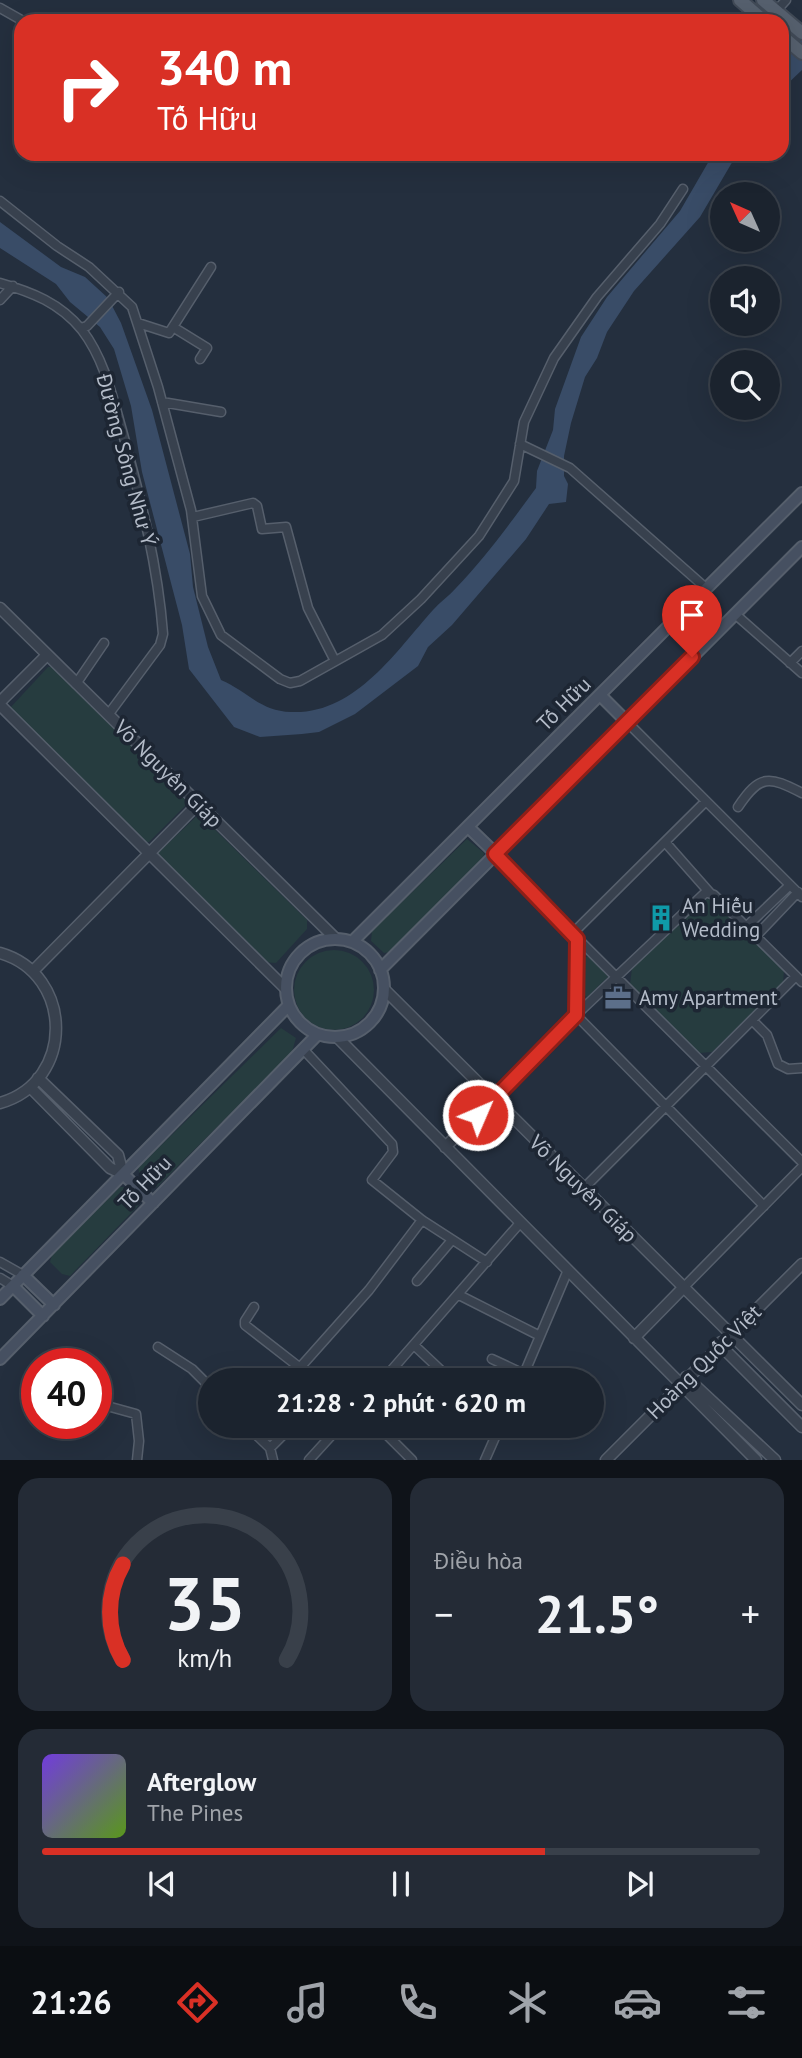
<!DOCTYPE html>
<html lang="vi">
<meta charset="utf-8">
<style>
body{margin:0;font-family:"PT Sans",sans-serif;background:#242b36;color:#f1f3f6;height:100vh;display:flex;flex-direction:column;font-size:26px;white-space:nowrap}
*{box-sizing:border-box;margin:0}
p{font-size:23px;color:#a0a4aa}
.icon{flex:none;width:38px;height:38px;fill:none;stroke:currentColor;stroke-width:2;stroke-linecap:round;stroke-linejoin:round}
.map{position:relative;height:1460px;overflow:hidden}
.panel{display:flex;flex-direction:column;gap:18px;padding:18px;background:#0f1319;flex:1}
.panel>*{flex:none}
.banner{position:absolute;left:14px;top:14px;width:775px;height:147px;border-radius:21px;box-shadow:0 7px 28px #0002,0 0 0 2px #39404a;background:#d93025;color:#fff;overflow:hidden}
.needle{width:46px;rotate:315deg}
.controls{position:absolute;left:710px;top:182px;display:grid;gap:14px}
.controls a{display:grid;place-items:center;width:70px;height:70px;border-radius:50%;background:#1b232e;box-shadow:0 7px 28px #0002,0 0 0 2px #39404a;font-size:35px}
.speed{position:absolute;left:21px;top:1348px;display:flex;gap:14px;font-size:35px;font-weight:700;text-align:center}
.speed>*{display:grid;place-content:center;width:91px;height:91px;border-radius:50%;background:#1b232e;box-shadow:0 7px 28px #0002,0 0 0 2px #39404a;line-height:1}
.speed .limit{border:10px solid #d22;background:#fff;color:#111}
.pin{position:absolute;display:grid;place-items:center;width:60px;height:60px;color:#fff;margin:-72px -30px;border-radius:50% 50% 50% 0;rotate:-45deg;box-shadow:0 0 7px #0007}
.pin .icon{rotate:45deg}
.me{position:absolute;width:77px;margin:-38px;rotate:45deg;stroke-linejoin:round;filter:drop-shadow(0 0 5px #0008)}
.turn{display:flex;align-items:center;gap:24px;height:147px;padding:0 28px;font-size:32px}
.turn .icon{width:91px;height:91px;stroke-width:2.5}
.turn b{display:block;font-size:49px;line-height:60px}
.big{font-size:52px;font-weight:800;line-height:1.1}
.panel .card{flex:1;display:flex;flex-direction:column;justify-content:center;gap:10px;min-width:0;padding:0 24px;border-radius:21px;background:#242b36}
.panel .dial{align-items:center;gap:0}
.dial svg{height:182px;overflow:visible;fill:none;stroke:#39404a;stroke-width:7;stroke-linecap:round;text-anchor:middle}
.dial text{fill:#f1f3f6;stroke:none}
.song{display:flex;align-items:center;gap:21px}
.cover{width:84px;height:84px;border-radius:10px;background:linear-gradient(135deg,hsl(260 70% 55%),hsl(90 70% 35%))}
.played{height:7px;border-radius:4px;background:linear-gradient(90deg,#d93025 70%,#39404a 70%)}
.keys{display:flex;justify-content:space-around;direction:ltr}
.heat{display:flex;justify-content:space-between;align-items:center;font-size:38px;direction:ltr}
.panel .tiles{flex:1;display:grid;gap:18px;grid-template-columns:1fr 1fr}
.card:last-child{grid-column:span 2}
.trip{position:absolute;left:198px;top:1368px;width:406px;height:70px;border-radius:35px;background:#1b232e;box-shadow:0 7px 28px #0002,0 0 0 2px #39404a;font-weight:800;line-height:70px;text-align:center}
.tab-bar{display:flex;height:112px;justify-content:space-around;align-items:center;background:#0b0e12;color:#a0a4aa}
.tab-bar .icon{width:49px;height:49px}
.tab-bar .on{color:#d93025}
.tab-bar b{font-size:32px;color:#f1f3f6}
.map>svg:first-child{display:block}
.green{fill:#263c3f}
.water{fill:#394c67}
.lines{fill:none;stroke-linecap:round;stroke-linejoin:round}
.minor-casing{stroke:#565f6c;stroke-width:11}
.tertiary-casing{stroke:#565f6c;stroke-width:13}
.secondary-casing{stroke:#565f6c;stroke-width:14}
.primary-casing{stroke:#414a57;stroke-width:16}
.minor{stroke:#38414e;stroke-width:8}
.tertiary{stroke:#38414e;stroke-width:10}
.secondary{stroke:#465061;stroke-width:10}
.primary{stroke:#56606e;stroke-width:12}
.route-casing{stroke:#8d1f18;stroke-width:18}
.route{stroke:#d93025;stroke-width:12}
.labels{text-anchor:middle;stroke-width:7;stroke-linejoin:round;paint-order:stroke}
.street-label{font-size:21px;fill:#b4bcc9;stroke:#1d2633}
.poi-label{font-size:21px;fill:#b4bcc9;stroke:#1d2633;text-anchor:start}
</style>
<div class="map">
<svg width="802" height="1460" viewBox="0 0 802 1460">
<rect width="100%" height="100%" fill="#242f3e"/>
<path class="green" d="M 48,667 L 53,667 L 186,799 L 185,806 L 149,842 L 142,842 L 10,708 Z
M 199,814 L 307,920 L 307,929 L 276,963 L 263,962 L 158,857 L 158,853 Z
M 467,839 L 484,853 L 483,860 L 392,952 L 384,953 L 371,941 L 372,931 Z
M 711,899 L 784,971 L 783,983 L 712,1052 L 699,1053 L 630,984 L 632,968 L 701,900 Z
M294 990a40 40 0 1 1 80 0a40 40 0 1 1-80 0Z
M 585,957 L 592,957 L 608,977 L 587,997 L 582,994 Z
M 281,1028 L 296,1038 L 292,1052 L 157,1187 L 150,1186 L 140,1176 L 138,1168 Z
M 120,1187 C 129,1186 138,1196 138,1206 L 70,1276 L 62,1274 L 50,1262 L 52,1255 Z"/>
<path class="water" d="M 802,39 L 802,70 L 782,89 L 782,58 Z
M 713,154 L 737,154 L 700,217 L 634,291 L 607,332 L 597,358 L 585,377 L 571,423 L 564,456 L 564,476 L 568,484 L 566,502 L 549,504 L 526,539 L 452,625 L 428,647 L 418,666 L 355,714 L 319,732 L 302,734 L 260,737 L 234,727 L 189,669 L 182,625 L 142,472 L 131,406 L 114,349 L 100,327 L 70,302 L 56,284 L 0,248 L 0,222 L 61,267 L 85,277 L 108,298 L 121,323 L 152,410 L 190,554 L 193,587 L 208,647 L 221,680 C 247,691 260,711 291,712 C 355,715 396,651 433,610 C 440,602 449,596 456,588 C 485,558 511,522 536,488 L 537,471 L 553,430 L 555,409 L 581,337 L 607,297 L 680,211 Z"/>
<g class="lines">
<g class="minor-casing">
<path id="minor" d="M 0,8 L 23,21
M 776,11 L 786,0
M 0,201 L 57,246 L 89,267 L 132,307 L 158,387 L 191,510 L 202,596 L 221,635 L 280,679 L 290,683 L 300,681 L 382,635 L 421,599 L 479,536 L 514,481 L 524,422 L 554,358 L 597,297 L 660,224 L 683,189
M 0,283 C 32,292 60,303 82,330 C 105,360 113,399 123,434 C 141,500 158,566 163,634 L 160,645 L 108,715
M 0,300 L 13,286
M 138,323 L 169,333 L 211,267
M 173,327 L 207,348 L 200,359
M 81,328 L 87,326 L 119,292
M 162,402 L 221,412
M 520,444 L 570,468 L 707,589
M 193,517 L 253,503 L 257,506 L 262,529 L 286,527 L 308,608 L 335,661
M 735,614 L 802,673
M 790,663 L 802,651
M 76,684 L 104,643
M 627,722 L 802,897
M 738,807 C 760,774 769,776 802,793
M 665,842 L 710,893
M 496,854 L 577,939 L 576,1015 L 764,1206
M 746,927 L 790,885
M 573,933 L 706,801
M 756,936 L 798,892
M 578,939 L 802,1162
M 752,1020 L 767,1035 L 778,1064 L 788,1069 L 802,1068
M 303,1049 L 392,1144 L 393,1152 L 372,1180 L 422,1220 L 487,1262
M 494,1100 L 576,1015 L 706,892 L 714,895 L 802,982
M 582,1190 L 796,976
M 0,1262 L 23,1275
M 0,1278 L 13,1286
M 417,1281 L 452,1240
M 683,1288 L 802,1167
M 459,1295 L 540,1336
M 254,1307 L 245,1321 L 245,1325 L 299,1367
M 415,1346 L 449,1378
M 158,1347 L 192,1369 L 210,1387
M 492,1359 L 524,1374
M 288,1381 L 369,1290 L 422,1220
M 382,1381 L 520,1223
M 521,1381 L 568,1270
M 96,1394 L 102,1393 L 107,1406 L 136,1414 L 139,1441 L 137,1460
M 247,1426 L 270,1448 L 284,1434 L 281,1426
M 378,1426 L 412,1460
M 270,1448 L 273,1460
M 309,1460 L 340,1426
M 485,1460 L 500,1426"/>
</g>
<g class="tertiary-casing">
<path id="tertiary" d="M 0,608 L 336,939
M 0,702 L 47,655
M 0,705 L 286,989
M 0,953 C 74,974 75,1082 0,1103
M 33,971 L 198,804
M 384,989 L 802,1405
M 337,1037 L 756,1460
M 38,1078 L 118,1155 L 123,1174
M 30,1087 L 110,1168 L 123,1174
M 445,1147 L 494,1100
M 634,1338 L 683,1288
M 721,1342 L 721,1346 L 802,1427
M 686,1377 L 775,1460
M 606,1460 L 802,1264"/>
</g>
<g class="secondary-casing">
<path id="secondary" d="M 600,695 L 627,722
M 468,827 L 496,854
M286 988a49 49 0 1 1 98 0a49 49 0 1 1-98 0Z
M 352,942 L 802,493
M 380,970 L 802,547
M 123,1174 L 153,1203
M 23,1275 L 54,1305
M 13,1286 L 43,1316
M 0,1299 L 289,1005
M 0,1359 L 318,1034"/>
</g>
<g class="primary-casing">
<path id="primary" d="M 740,0 L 764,21
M 763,0 L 802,33
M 782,36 L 802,53"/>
</g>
<use href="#minor" class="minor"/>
<use href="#tertiary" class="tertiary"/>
<use href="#secondary" class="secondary"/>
<use href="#primary" class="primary"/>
</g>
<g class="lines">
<g class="route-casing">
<path id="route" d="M 478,1115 L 576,1015 L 577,939 L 495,854 L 692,657"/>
</g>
<use href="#route" class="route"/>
</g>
<defs>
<g id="building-bare" transform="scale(2.1)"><path d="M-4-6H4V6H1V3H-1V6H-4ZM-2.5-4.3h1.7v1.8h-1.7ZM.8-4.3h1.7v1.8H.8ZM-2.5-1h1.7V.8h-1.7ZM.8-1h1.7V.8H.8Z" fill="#0f9aa8" stroke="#1d2633" stroke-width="2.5" paint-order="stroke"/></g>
<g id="office-bare" transform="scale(2.1)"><path d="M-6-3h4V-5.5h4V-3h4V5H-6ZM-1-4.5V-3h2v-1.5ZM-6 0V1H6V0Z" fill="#5c6f8a" stroke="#1d2633" stroke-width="2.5" paint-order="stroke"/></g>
</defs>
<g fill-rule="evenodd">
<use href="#building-bare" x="661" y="918"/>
<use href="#office-bare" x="618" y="998"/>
</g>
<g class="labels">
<g class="street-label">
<text transform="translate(126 460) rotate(75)" y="7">Đường Sông Như Ý</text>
<text transform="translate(564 704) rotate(-45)" y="7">Tố Hữu</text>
<text transform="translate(168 774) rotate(45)" y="7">Võ Nguyên Giáp</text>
<text transform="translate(145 1183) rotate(-46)" y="7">Tố Hữu</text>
<text transform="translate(583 1189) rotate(45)" y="7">Võ Nguyên Giáp</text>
<text transform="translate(704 1362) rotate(-45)" y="7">Hoàng Quốc Việt</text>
</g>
<g class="poi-label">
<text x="682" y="913">An Hiếu<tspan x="682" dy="24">Wedding</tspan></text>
<text x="639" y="1005">Amy Apartment</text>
</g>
</g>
</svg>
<div class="controls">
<a><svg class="needle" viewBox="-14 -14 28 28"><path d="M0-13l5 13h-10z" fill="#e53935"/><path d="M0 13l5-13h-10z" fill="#a0a4aa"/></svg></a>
<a><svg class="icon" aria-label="sound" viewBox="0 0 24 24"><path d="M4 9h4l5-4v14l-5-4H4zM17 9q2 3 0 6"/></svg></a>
<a><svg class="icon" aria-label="search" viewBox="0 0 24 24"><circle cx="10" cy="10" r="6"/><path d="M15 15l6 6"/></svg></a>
</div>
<div class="speed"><div class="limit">40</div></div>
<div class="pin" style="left:692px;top:657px;background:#d93025"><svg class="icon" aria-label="arrive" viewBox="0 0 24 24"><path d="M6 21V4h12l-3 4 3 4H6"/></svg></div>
<svg class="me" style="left:478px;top:1115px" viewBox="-20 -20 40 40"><circle r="17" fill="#d93025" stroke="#fff" stroke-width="3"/><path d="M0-11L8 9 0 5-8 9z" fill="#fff"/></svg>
<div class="trip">21:28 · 2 phút · 620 m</div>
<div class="banner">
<div class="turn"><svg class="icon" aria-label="right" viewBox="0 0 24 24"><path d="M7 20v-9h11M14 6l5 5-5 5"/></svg><div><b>340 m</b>Tố Hữu</div></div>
</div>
</div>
<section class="panel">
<div class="tiles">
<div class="card dial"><svg viewBox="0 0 100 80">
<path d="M14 69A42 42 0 1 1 86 69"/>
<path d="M14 69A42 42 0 0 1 14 27" stroke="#d93025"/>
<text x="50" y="56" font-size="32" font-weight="700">35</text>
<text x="50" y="72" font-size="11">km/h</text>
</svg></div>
<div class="card"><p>Điều hòa</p>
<div class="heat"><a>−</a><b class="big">21.5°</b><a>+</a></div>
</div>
<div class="card">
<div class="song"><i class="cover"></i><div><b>Afterglow</b><p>The Pines</p></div></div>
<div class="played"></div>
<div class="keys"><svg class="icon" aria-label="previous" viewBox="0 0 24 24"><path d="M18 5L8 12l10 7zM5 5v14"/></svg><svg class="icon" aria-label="pause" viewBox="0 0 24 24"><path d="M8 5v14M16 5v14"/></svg><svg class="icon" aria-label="next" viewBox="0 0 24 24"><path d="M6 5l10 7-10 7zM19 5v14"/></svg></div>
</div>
</div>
</section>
<nav class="tab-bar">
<b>21:26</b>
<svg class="icon on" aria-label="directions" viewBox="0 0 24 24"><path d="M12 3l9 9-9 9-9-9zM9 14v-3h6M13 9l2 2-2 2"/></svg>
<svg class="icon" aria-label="music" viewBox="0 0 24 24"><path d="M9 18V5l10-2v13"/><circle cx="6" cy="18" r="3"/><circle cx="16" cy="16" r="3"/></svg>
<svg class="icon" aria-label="phone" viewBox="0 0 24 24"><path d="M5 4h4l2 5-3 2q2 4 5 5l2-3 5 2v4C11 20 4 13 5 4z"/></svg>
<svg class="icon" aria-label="climate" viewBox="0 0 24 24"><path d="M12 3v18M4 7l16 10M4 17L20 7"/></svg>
<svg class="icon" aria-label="car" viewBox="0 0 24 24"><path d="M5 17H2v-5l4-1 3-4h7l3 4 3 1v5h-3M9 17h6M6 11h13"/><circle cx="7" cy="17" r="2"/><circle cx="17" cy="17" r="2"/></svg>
<svg class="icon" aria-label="filters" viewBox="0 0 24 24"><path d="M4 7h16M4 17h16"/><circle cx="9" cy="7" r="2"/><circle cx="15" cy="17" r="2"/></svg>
</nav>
